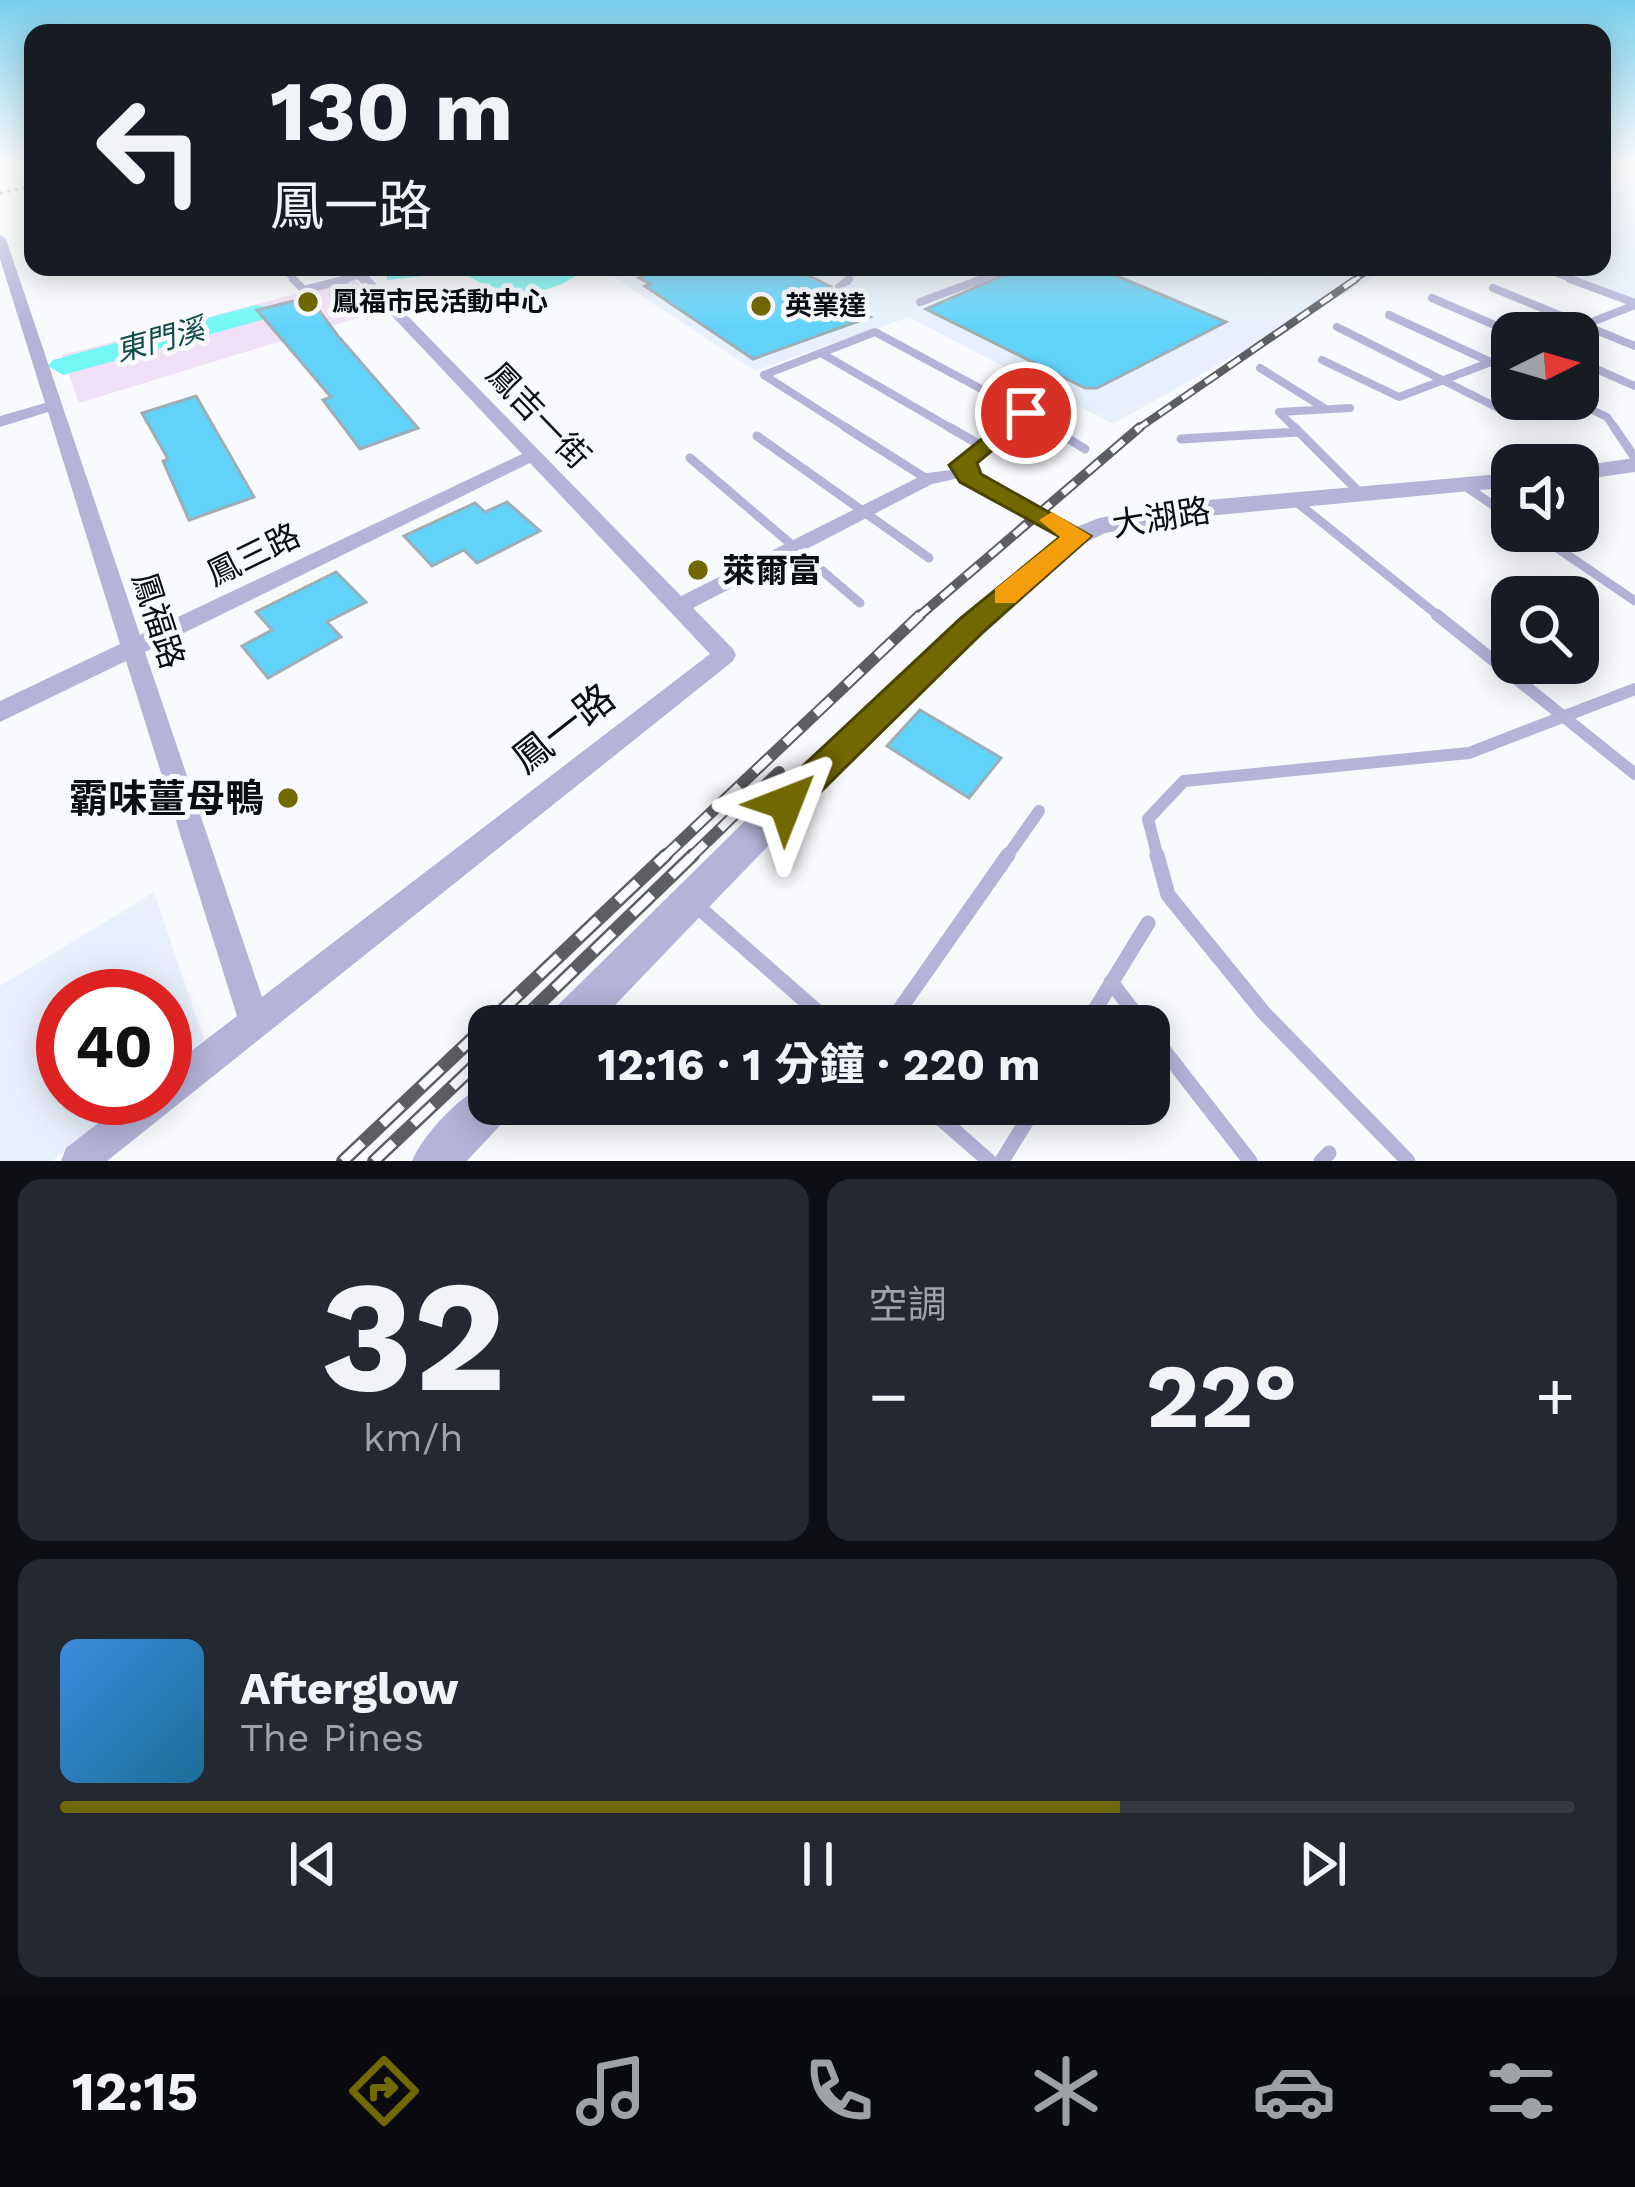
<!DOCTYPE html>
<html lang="zh-TW">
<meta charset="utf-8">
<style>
body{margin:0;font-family:"Work Sans","Noto Sans TC",sans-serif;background:#242831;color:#f1f3f6;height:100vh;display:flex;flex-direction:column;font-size:45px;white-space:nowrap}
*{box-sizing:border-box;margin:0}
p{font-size:39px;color:#9ea1a6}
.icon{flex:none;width:66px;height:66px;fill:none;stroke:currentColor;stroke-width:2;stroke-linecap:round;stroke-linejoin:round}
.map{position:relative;height:1161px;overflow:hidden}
.side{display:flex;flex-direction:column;gap:18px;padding:18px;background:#0d0f14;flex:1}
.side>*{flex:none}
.guide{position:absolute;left:24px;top:24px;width:1587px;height:252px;border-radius:24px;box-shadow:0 6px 30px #0003;background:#171b24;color:#f1f3f6;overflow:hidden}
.needle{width:78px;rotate:85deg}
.fabs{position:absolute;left:1491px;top:312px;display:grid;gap:24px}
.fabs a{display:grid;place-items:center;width:108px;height:108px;border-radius:24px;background:#171b24;box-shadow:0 6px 30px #0003;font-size:60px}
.speed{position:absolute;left:36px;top:969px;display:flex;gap:24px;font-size:60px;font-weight:700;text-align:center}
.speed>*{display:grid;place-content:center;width:156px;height:156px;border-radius:50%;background:#171b24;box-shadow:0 6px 30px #0003;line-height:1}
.speed .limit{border:18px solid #d22;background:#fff;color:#111}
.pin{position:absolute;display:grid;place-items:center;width:102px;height:102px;color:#fff;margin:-51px;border:6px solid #fff;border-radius:50%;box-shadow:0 3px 12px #0007}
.me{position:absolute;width:132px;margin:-66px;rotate:45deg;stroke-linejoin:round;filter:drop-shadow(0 0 9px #0008)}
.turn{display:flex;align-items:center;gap:42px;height:252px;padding:0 48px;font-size:54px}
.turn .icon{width:156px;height:156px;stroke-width:2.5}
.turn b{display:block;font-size:84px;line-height:102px}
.big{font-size:90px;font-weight:700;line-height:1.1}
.side .card{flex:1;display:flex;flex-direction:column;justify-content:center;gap:18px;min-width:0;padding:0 42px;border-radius:24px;background:#242831}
.side .dial{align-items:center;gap:0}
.dial b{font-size:156px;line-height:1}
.song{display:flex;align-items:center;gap:36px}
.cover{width:144px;height:144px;border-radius:18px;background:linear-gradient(135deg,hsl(210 70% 55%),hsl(200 70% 35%))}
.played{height:12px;border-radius:6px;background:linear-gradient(90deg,#726800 70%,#363941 70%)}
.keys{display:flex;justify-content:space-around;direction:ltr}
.heat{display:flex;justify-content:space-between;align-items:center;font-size:66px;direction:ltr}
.side .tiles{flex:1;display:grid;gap:18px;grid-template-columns:1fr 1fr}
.card:last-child{grid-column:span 2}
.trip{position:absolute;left:468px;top:1005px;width:702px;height:120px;border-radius:24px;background:#171b24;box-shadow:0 6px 30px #0003;font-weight:700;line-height:120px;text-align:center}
.dock{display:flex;height:192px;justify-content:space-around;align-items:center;background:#090b0e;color:#9ea1a6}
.dock .icon{width:84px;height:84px}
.dock .active{color:#726800}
.dock b{font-size:54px;color:#f1f3f6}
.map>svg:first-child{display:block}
.built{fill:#e7f0fc}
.green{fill:#f0e0f7}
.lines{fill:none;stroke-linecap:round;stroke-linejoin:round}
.river{fill:#72f7f5;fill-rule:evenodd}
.building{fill:#61d3fb;stroke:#9daeb5;stroke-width:3}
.path{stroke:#8d8f93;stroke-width:3;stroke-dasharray:3 4.5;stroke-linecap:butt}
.service-far4{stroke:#b4b4d9;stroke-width:6}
.service-far3{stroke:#b4b4d9;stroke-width:8}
.service-far2{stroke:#b4b4d9;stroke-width:9}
.service-far1{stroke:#b4b4d9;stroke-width:12}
.service{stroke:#b4b4d9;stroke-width:15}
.minor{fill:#b4b4d9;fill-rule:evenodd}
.tertiary{fill:#b4b4d9;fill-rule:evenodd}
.rail-far4-casing{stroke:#5c5e63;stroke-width:6}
.rail-far3-casing{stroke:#5c5e63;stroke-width:8}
.rail-far2-casing{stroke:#5c5e63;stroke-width:10}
.rail-far1-casing{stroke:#5c5e63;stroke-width:12}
.rail-casing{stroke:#5c5e63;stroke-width:14}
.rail-far4{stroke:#f8fafd;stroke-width:3;stroke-dasharray:10;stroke-linecap:butt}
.rail-far3{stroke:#f8fafd;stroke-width:4.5;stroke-dasharray:14;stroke-linecap:butt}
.rail-far2{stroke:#f8fafd;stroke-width:6;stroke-dasharray:16;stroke-linecap:butt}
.rail-far1{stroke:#f8fafd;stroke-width:8;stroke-dasharray:21;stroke-linecap:butt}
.rail{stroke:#f8fafd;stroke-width:9;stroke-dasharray:27;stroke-linecap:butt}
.route{fill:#726800;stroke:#4a4400;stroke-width:3}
.slow{fill:#f59e0b}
.poi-dot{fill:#726800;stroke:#f8fafd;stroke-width:4.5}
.labels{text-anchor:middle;stroke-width:10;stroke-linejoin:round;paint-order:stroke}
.far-poi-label{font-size:27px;font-weight:bold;fill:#0b0e13;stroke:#f8fafd;text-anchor:start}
.far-water-label{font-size:30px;font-style:italic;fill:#104c4c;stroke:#f8fafd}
.street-label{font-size:33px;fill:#0b0e13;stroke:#f8fafd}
.poi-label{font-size:33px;font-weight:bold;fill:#0b0e13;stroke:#f8fafd;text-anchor:start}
.near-street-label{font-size:39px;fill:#0b0e13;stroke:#f8fafd}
.near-poi-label{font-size:39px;font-weight:bold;fill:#0b0e13;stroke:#f8fafd;text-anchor:end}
</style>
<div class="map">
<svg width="1635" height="1161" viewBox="0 0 1635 1161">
<rect width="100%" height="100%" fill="#f8fafd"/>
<path class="built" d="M 1602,164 L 1635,164 L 1635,300 L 1543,267 L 1602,267 Z
M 599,267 L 1392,267 L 1113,424 L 909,317 L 755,371 Z
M 154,892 L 204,1040 L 165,1071 L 165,996 L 63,996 L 63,1098 L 131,1098 L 52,1161 L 0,1161 L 0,986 Z"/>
<path class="green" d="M 354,279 L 383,310 L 79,403 L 62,355 Z"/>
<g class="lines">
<path class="river" d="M 399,267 L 453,267 L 441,274 L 387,280 L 387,270 Z
M 457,267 L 538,276 L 558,267 L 584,267 C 557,302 487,297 457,267 Z
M 256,305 L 265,307 L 265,319 L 63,375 L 48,366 L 53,360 Z"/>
</g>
<path class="building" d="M 634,267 L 808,267 L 804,273 L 831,287 L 825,294 L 870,317 L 753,359 L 645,286 L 650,284 L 639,278 L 646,275 Z
M 1022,267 L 1096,267 L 1226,322 L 1097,388 L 1085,388 L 926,309 Z
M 309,297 L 338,336 L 418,428 L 360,449 L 323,400 L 331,397 L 257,310 Z
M 196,396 L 254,497 L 189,520 L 163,461 L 168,459 L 142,413 Z
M 507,502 L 540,531 L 477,563 L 464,550 L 432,566 L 404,536 L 475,503 L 485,512 Z
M 336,572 L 366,602 L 327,622 L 341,637 L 268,678 L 242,646 L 272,630 L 256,612 Z
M 920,710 L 1001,758 L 969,798 L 887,746 Z"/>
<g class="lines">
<path class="path" d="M 0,193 L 33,186"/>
<path class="service-far4" d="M 282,267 L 296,282
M 1539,267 L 1578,282
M 336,282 L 361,275
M 848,282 L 848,267
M 974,282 L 1013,267"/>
<path class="service-far3" d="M 293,279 L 304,290 L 347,279
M 1570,279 L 1635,303
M 839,287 L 849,279
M 1493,288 L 1635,346
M 1432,298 L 1513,333
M 920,302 L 982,279
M 1389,315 L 1512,372
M 1337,327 L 1498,408
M 1564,333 L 1635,305
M 821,353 L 954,430
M 1322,360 L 1399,397 L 1512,354
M 1578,361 L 1635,386
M 1260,368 L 1324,408
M 764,375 L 875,332 L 1026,413
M 764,375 L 850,430
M 1569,399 L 1607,417 L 1616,430
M 1005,430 L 1026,413 L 1054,430
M 1297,430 L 1279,412 L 1350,408"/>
<path class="service-far2" d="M 845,427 L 927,479
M 949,427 L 980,445
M 1049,427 L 1085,449
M 1294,427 L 1360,493
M 1614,427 L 1635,458
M 757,436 L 929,558
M 1181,439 L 1298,432
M 690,458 L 860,603
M 961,465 L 1009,427
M 1465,486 L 1512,518
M 1294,500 L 1441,618
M 1532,531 L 1635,601"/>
<path class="service-far1" d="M 1437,615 L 1635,774
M 1006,858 L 1039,811
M 1158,858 L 1148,819 L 1184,781 L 1469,753 L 1635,689"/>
<path class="service" d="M 1157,855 L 1168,895 L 1264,1013 L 1408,1161
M 697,906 L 834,1026
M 1111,982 L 1145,1026
M 888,1026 L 1008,855
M 1085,1026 L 1148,923
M 1149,1031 L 1250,1161
M 924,1104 L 989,1161
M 1002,1161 L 1037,1104
M 1321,1161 L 1329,1153"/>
<path class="minor" d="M 0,235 L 6,239 L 140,635 L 522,454 L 346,267 L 360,267 L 681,596 L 927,473 L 951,470 L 960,475 L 968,471 L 975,473 L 1088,536 L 1085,541 L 1071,541 L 959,478 L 932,484 L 693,608 L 733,649 L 736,655 L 733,661 L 107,1161 L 61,1161 L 66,1148 L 131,1098 L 165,1098 L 165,1071 L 237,1016 L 126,661 L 0,722 L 0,701 L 120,644 L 48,412 L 0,427 L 0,416 L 45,403 L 0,259 ZM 530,463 L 710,654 L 262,997 L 145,652 Z"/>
<path class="tertiary" d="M 1635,458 L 1635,472 L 1578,480 L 1578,466 Z
M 1512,473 L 1512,487 L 1197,517 L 1105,533 L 1087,542 C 912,692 755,859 595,1026 L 546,1026 L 552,1011 L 806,761 L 962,618 L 1069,530 L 1099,518 L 1197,501 Z
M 489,1083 L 489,1104 L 513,1104 L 506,1119 L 467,1161 L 412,1161 C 424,1133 460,1095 489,1083 Z"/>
<g class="rail-far4-casing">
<path id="rail-far4" d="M 1351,282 L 1375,267"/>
</g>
<g class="rail-far3-casing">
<path id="rail-far3" d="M 1136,430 L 1356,279"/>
</g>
<g class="rail-far2-casing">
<path id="rail-far2" d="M 917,618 L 1140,427"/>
</g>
<g class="rail-far1-casing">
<path id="rail-far1" d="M 663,858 L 920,615
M 690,858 L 779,772"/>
</g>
<g class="rail-casing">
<path id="rail" d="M 516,1026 L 693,855
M 343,1161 L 666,855
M 374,1161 L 489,1052"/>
</g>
<use href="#rail-far4" class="rail-far4"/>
<use href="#rail-far3" class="rail-far3"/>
<use href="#rail-far2" class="rail-far2"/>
<use href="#rail-far1" class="rail-far1"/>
<use href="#rail" class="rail"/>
</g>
<linearGradient id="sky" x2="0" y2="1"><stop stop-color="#79cfed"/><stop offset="0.5" stop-color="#fcfdfe"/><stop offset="1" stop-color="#fcfdfe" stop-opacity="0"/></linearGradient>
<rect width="1635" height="326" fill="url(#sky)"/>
<path class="route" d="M 1019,409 L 1037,413 L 977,463 L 981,474 L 1091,536 L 982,633 L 798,814 L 786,818 L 774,814 L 769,803 L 774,793 L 961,618 L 1060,537 L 960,482 L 949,465 Z"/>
<path class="slow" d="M 1052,512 L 1091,536 L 1015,603 L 995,603 L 995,589 L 1060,537 L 1039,520 Z"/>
<g class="poi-dot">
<circle cx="308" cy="302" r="12"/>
<circle cx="761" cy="306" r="12"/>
<circle cx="698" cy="570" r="12"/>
<circle cx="288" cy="798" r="12"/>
</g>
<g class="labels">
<g class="far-poi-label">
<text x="332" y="311">鳳福市民活動中心</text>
<text x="785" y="315">英業達</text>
</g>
<g class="far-water-label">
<text transform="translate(160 340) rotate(-15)" y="10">東門溪</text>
</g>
<g class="street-label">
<text transform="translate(539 415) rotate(46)" y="12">鳳吉一街</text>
<text transform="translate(1161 517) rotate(-9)" y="12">大湖路</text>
<text transform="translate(253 554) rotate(-26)" y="12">鳳三路</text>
<text transform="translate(159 620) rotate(72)" y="12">鳳福路</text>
</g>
<g class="poi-label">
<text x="722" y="582">萊爾富</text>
</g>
<g class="near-street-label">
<text transform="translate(563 728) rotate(-38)" y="14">鳳一路</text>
</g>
<g class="near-poi-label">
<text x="264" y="812">霸味薑母鴨</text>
</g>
</g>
</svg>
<div class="fabs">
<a><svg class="needle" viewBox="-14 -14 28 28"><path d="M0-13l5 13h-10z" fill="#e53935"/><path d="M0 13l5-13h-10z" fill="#9ea1a6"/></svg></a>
<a><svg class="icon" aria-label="sound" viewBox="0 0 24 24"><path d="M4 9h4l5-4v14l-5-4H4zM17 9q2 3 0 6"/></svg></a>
<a><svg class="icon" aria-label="search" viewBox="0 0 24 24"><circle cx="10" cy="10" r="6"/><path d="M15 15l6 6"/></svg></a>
</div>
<div class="speed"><div class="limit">40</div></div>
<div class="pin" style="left:1026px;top:413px;background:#d93025"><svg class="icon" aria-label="arrive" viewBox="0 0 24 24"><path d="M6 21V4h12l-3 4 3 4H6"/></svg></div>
<svg class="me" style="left:786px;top:803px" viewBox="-20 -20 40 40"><path d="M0-17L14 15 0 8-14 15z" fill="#726800" stroke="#fff" stroke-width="4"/></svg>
<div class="trip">12:16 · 1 分鐘 · 220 m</div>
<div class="guide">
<div class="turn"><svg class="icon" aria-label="left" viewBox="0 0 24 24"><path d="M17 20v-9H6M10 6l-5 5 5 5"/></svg><div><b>130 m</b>鳳一路</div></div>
</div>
</div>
<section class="side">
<div class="tiles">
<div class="card dial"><b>32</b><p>km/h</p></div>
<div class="card"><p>空調</p>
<div class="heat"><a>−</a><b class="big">22°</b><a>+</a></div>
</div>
<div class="card">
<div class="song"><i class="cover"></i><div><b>Afterglow</b><p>The Pines</p></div></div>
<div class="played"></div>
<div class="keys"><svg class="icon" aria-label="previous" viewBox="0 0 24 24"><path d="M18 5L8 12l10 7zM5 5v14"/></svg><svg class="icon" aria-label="pause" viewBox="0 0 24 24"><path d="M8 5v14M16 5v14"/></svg><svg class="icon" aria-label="next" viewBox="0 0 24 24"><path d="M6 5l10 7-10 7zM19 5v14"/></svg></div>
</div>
</div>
</section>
<nav class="dock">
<b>12:15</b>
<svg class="icon active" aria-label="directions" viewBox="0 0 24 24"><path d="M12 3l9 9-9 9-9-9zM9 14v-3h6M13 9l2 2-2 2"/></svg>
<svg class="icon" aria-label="music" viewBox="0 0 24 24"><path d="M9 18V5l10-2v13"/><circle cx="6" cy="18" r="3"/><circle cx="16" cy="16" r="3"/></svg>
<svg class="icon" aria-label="phone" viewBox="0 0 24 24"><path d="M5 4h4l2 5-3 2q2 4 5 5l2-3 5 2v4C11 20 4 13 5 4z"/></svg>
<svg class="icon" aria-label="climate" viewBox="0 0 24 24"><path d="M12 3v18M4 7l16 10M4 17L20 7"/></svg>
<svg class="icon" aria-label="car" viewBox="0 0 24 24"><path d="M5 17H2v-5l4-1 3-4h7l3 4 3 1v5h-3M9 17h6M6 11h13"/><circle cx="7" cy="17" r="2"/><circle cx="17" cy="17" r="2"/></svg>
<svg class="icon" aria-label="filters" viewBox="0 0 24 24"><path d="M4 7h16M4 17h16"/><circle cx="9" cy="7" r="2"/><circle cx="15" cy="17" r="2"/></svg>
</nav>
